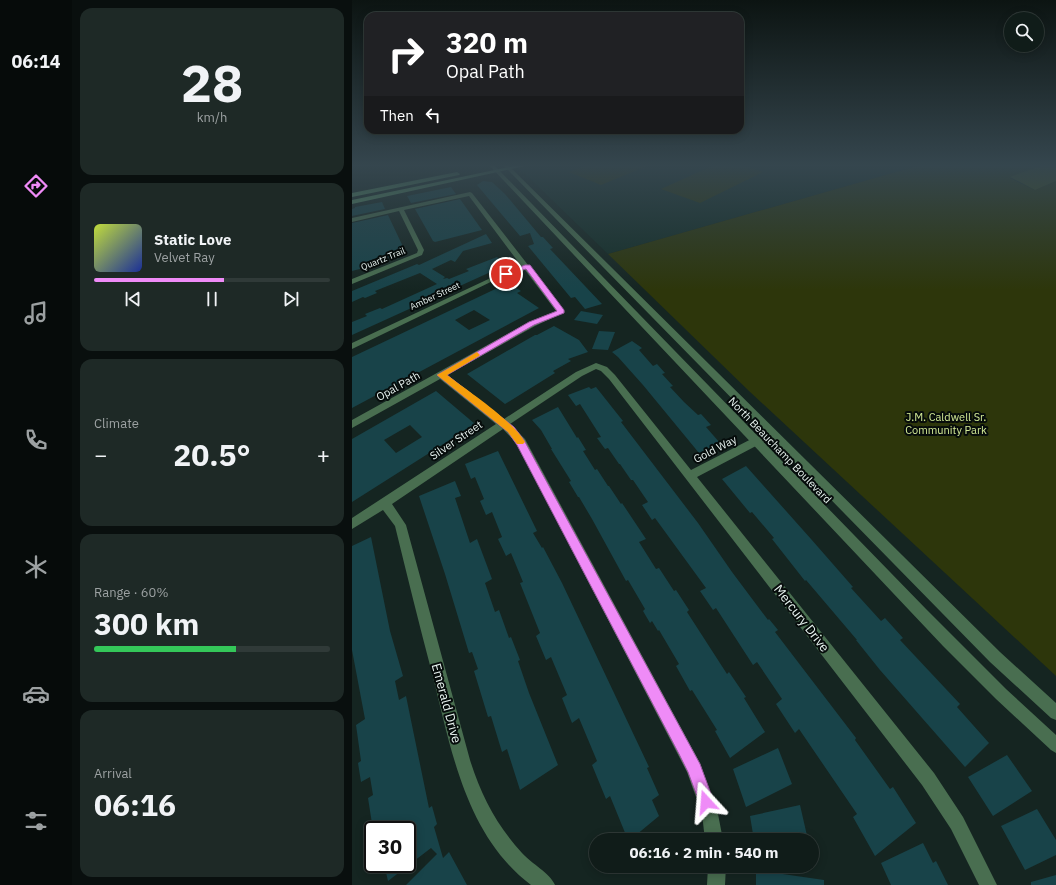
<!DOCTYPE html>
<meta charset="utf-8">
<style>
body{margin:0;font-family:"IBM Plex Sans",sans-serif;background:#1e2926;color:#f1f3f6;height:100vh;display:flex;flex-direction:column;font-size:15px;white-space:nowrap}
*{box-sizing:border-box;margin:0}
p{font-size:13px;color:#9ca1a2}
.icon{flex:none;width:22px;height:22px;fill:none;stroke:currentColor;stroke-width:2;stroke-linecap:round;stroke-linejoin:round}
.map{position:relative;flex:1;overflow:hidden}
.panel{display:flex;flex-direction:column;gap:8px;padding:8px;background:#090f0e;width:280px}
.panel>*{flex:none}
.guide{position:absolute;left:12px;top:12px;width:380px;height:122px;border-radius:12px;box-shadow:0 2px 10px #0003,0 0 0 1px #303a38;background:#202124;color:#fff;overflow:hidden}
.buttons{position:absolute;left:652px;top:12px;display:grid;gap:8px}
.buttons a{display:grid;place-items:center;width:40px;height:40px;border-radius:50%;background:#101c19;box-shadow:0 2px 10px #0003,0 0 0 1px #303a38;font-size:20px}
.speed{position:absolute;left:12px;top:821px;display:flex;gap:8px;font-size:20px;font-weight:700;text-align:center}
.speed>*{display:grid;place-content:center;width:52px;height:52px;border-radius:50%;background:#101c19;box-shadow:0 2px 10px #0003,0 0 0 1px #303a38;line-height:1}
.speed .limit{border:2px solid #111;border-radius:6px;background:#fff;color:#111}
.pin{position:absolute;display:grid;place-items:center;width:34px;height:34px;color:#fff;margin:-17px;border:2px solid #fff;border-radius:50%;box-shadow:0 1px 4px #0007}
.me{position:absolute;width:44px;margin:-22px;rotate:341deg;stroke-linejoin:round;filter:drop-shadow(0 0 3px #0008)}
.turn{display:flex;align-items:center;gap:14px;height:84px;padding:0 16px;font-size:18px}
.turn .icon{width:52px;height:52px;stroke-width:2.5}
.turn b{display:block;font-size:28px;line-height:34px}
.then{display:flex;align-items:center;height:38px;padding:0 16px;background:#0003;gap:8px;font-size:15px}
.big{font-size:30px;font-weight:800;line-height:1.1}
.panel .widget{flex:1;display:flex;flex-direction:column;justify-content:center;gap:6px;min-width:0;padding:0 14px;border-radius:12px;background:#1e2926}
.panel .dial{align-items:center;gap:0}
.dial b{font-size:52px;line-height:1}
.song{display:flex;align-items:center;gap:12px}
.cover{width:48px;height:48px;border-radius:6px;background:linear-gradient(135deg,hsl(70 70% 55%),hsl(230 70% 35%))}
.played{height:4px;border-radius:2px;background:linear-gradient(90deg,#ef8bf7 55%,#303a38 55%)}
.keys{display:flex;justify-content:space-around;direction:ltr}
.heat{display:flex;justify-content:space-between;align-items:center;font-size:22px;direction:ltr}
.charge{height:6px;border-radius:3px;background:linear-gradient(90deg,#34c759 60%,#303a38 0)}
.trip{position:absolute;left:237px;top:833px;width:230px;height:40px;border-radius:20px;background:#101c19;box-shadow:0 2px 10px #0003,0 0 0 1px #303a38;font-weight:800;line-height:40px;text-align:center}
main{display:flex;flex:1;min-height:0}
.menu{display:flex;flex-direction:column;width:72px;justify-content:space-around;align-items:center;background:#060b0a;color:#9ca1a2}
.menu .icon{width:28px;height:28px}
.menu .on{color:#ef8bf7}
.menu b{font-size:18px;color:#f1f3f6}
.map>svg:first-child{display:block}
.built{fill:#142e28}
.green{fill:#2d360b}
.forest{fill:#414e17}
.building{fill:#184349;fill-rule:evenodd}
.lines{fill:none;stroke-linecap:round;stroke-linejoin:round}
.minor{fill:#496e50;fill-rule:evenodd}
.tertiary{fill:#496e50;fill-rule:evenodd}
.secondary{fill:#5d996a;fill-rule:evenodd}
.route{fill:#ef8bf7;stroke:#9b5aa1}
.slow{fill:#f59e0b}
.labels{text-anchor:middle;stroke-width:4;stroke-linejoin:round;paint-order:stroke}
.far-street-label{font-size:9px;fill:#e9f4f1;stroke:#060c0b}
.street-label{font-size:11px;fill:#e9f4f1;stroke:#060c0b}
.park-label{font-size:11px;fill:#d4eb97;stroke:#060c0b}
.near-street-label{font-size:13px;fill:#e9f4f1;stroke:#060c0b}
</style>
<main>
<nav class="menu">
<b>06:14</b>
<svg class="icon on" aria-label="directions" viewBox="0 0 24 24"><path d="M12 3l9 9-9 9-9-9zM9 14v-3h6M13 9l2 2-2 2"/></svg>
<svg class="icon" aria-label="music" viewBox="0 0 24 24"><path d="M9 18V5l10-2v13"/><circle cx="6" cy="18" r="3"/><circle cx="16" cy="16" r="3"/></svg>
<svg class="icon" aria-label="phone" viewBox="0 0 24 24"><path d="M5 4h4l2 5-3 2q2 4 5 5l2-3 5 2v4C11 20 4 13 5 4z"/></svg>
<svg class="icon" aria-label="climate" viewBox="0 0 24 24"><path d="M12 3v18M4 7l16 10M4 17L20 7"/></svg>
<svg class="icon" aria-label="car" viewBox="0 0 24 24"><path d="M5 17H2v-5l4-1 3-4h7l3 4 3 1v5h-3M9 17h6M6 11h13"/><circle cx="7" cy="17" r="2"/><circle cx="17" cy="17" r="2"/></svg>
<svg class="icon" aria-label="filters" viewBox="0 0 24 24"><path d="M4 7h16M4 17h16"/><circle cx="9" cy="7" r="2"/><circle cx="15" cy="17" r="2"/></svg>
</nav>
<section class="panel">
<div class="widget dial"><b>28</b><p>km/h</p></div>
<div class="widget">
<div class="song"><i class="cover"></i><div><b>Static Love</b><p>Velvet Ray</p></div></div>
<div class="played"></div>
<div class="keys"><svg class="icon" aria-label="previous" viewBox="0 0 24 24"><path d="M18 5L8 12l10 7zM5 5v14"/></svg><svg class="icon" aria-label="pause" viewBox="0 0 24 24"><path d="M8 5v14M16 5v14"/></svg><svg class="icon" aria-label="next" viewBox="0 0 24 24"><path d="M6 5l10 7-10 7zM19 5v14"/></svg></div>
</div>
<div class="widget"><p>Climate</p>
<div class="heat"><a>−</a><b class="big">20.5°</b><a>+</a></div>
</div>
<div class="widget"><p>Range · 60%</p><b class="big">300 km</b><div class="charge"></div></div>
<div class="widget"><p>Arrival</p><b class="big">06:16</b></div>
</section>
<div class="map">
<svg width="704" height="885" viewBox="0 0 704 885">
<rect width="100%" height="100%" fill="#152521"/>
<path class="built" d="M 181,166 L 565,166 L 256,254 L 168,169 Z"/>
<path class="green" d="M 232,166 L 295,166 L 249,185 L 217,172 Z
M 360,166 L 393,166 L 411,172 L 348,203 L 309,189 Z
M 565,166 L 688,166 L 658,178 L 683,190 L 704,181 L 704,676 L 397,391 L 256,254 Z"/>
<path class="forest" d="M 688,166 L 704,166 L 704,181 L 683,190 L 658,177 Z"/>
<path class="building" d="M 131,181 L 140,182 L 153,194 L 189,237 L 191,237 L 201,248 L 198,249 L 250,304 L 233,309 L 223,297 L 219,298 L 176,246 L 182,244 L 178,233 L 168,236 L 125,185 Z
M 99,187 L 104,194 L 59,203 L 55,196 Z
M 108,199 L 130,230 L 83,242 L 81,241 L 63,209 Z
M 30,202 L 33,209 L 0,216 L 0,209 L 3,208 L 3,207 Z
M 36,215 L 54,253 L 21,261 L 23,265 L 0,271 L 0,223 Z
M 134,234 L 140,243 L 111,251 L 103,262 L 99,260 L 80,269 L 93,277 L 91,279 L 95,278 L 97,279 L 117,271 L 114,269 L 145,257 L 154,265 L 0,335 L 0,322 L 15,316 L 13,314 L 28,308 L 30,309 L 85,284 L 68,273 L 23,291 L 25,293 L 13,298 L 11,297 L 0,302 L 0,291 L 65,264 L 67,265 Z
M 156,283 L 169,291 L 165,293 L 187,308 L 0,408 L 0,357 ZM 122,310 L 138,320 L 117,330 L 103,320 Z
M 229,311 L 251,315 L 245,324 L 222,320 Z
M 202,326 L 227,340 L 236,352 L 216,359 L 219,361 L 201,371 L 203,373 L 153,404 L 115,374 L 183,335 L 185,335 Z
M 247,331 L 263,332 L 256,350 L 240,349 Z
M 280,341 L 290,348 L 287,350 L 301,366 L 305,364 L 313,373 L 310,374 L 321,386 L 318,387 L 332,402 L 346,415 L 349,414 L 359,425 L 354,427 L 368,443 L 347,453 L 291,385 L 266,357 L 260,352 Z
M 237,387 L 239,389 L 244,387 L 263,411 L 271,421 L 269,422 L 346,523 L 380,572 L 416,620 L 417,619 L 426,630 L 423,632 L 504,738 L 503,740 L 538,789 L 541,787 L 564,823 L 523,856 L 501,817 L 505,814 L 447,729 L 443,733 L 424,704 L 430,699 L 405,662 L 401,665 L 364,608 L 361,610 L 348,591 L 354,588 L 303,518 L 300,520 L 290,505 L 296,502 L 281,480 L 279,480 L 268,464 L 267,464 L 256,448 L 253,449 L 245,438 L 249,437 L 228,404 L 224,406 L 216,395 Z
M 84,391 L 123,424 L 0,502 L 0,439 ZM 58,425 L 70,437 L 44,453 L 32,440 Z
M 206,407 L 225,438 L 226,437 L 234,450 L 231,451 L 243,470 L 245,469 L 256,486 L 257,486 L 269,504 L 270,503 L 294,539 L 287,542 L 304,569 L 307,568 L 322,591 L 324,590 L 337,610 L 335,612 L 375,674 L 377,672 L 394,697 L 392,698 L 413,732 L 378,758 L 363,731 L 365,730 L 340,690 L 338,691 L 324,666 L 327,664 L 307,630 L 306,631 L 300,621 L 298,623 L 291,611 L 293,609 L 276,580 L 274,581 L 240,519 L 227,497 L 226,497 L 217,482 L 219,481 L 199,449 L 200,449 L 189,430 L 180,420 Z
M 146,451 L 185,531 L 181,533 L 190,548 L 191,547 L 210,583 L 297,767 L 295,768 L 307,795 L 300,800 L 307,816 L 278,840 L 276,840 L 258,796 L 254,799 L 240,765 L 245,761 L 227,718 L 220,723 L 210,698 L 215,695 L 199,657 L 194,660 L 184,636 L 188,633 L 168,583 L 171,582 L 159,553 L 154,556 L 146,539 L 150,537 L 140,512 L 134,515 L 128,501 L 132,499 L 123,477 L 119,479 L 113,464 Z
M 394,466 L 459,539 L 501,587 L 499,588 L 529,621 L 533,618 L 551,638 L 548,640 L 608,704 L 605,707 L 637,743 L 613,767 L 528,670 L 504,640 L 505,640 L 454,580 L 453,581 L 420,539 L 422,538 L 400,512 L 398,513 L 370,479 Z
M 103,481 L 109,496 L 103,498 L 118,543 L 125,539 L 140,579 L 133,583 L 143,612 L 147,610 L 157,638 L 159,637 L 168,660 L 166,661 L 177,693 L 206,765 L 168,790 L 155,749 L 150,752 L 139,716 L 136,717 L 122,671 L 126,669 L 120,652 L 117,653 L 93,574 L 67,496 Z
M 19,537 L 38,631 L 51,676 L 43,681 L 47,700 L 54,696 L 77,808 L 80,806 L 85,824 L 82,827 L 91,858 L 97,852 L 115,885 L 54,885 L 85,854 L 79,848 L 36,881 L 32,864 L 55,864 L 55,830 L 21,830 L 16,798 L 21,795 L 18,777 L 9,782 L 6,763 L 9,761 L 4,725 L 13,719 L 0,650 L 0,546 Z
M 426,748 L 440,784 L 394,807 L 381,769 Z
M 655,755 L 680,791 L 641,816 L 616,777 Z
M 448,805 L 456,840 L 402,840 L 398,816 Z
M 685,809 L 704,840 L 704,855 L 673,870 L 649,826 Z
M 571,843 L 581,863 L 584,861 L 596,885 L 539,885 L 529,863 Z
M 404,870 L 472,880 L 472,885 L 404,885 Z
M 704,875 L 704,885 L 679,885 L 679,882 Z"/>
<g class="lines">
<path class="minor" d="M 118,192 L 120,193 L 176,265 L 178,266 L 179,268 L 213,312 L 183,326 L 95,375 L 152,419 L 224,372 L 244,363 L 255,367 L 263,375 L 339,470 L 417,430 L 423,430 L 425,433 L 423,436 L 345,477 L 582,773 L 611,817 L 645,885 L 627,885 L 599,829 L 570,785 L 257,379 L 249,371 L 244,369 L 230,376 L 158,424 L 173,439 L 348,763 L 366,814 L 371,840 L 353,840 L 350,814 L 335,772 L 165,444 L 151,429 L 40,504 L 54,525 L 118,760 C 129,795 145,826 170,853 C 180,864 198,873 203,885 L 179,885 C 113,835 99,748 80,673 C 67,624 55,575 43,526 L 31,510 L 0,529 L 0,518 L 144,424 L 88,379 L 0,428 L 0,420 L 177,322 L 204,311 L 173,270 L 149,277 L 0,349 L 0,343 L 145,275 L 170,267 L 117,196 L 52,210 L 72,250 L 70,255 L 0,284 L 0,279 L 65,253 L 66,250 L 47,211 L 0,222 L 0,218 Z
M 356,866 L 374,866 L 373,885 L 355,885 Z"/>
<path class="tertiary" d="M 138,166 L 143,166 L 574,609 L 654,689 L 704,735 L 704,753 L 699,750 L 644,699 L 591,646 Z
M 152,166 L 157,166 L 648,652 L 704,703 L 704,720 L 699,718 L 638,662 Z"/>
<path class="secondary" d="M 162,166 L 173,166 L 0,204 L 0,200 Z
M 105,172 L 108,174 L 107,175 L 0,197 L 0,193 Z"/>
</g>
<linearGradient id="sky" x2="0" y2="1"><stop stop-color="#0c1412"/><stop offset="0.57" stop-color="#35464e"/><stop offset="1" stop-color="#35464e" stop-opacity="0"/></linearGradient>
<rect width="704" height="290" fill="url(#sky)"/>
<path class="route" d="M 173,265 L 178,265 L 212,310 L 212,313 L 182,325 L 95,375 L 162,427 L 172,440 L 348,764 L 362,802 L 360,807 L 354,810 L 349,807 L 336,772 L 327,754 L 165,445 L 156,432 L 85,375 L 177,322 L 205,311 L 174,269 L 154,275 L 150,274 Z"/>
<path class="slow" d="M 125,352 L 128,355 L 127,356 L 95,375 C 116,391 160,420 173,442 L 171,444 L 165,444 L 156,432 L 85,375 Z"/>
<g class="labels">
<g class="far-street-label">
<text transform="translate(31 259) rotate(-22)" y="3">Quartz Trail</text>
<text transform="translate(83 296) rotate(-25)" y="3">Amber Street</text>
</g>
<g class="street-label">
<text transform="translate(46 386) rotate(-29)" y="4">Opal Path</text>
<text transform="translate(104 440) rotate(-34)" y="4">Silver Street</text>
<text transform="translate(363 449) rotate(-27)" y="4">Gold Way</text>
<text transform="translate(428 450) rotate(46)" y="4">North Beauchamp Boulevard</text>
</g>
<g class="park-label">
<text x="594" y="421">J.M. Caldwell Sr.<tspan x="594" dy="13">Community Park</tspan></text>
</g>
<g class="near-street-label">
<text transform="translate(450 618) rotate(52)" y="5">Mercury Drive</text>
<text transform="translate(95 703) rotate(75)" y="5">Emerald Drive</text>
</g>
</g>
</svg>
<div class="buttons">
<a><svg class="icon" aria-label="search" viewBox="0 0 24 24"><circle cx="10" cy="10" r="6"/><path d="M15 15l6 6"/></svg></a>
</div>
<div class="speed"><div class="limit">30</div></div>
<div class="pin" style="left:154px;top:274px;background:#d93025"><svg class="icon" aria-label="arrive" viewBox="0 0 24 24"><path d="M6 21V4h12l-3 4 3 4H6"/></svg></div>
<svg class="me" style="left:354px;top:802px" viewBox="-20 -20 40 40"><path d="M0-17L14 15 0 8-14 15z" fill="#ef8bf7" stroke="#fff" stroke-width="4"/></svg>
<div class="trip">06:16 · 2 min · 540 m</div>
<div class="guide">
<div class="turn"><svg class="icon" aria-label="right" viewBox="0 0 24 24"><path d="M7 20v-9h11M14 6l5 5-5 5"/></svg><div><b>320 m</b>Opal Path</div></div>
<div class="then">Then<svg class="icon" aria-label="left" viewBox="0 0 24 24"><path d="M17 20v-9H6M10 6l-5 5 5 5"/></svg></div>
</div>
</div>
</main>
